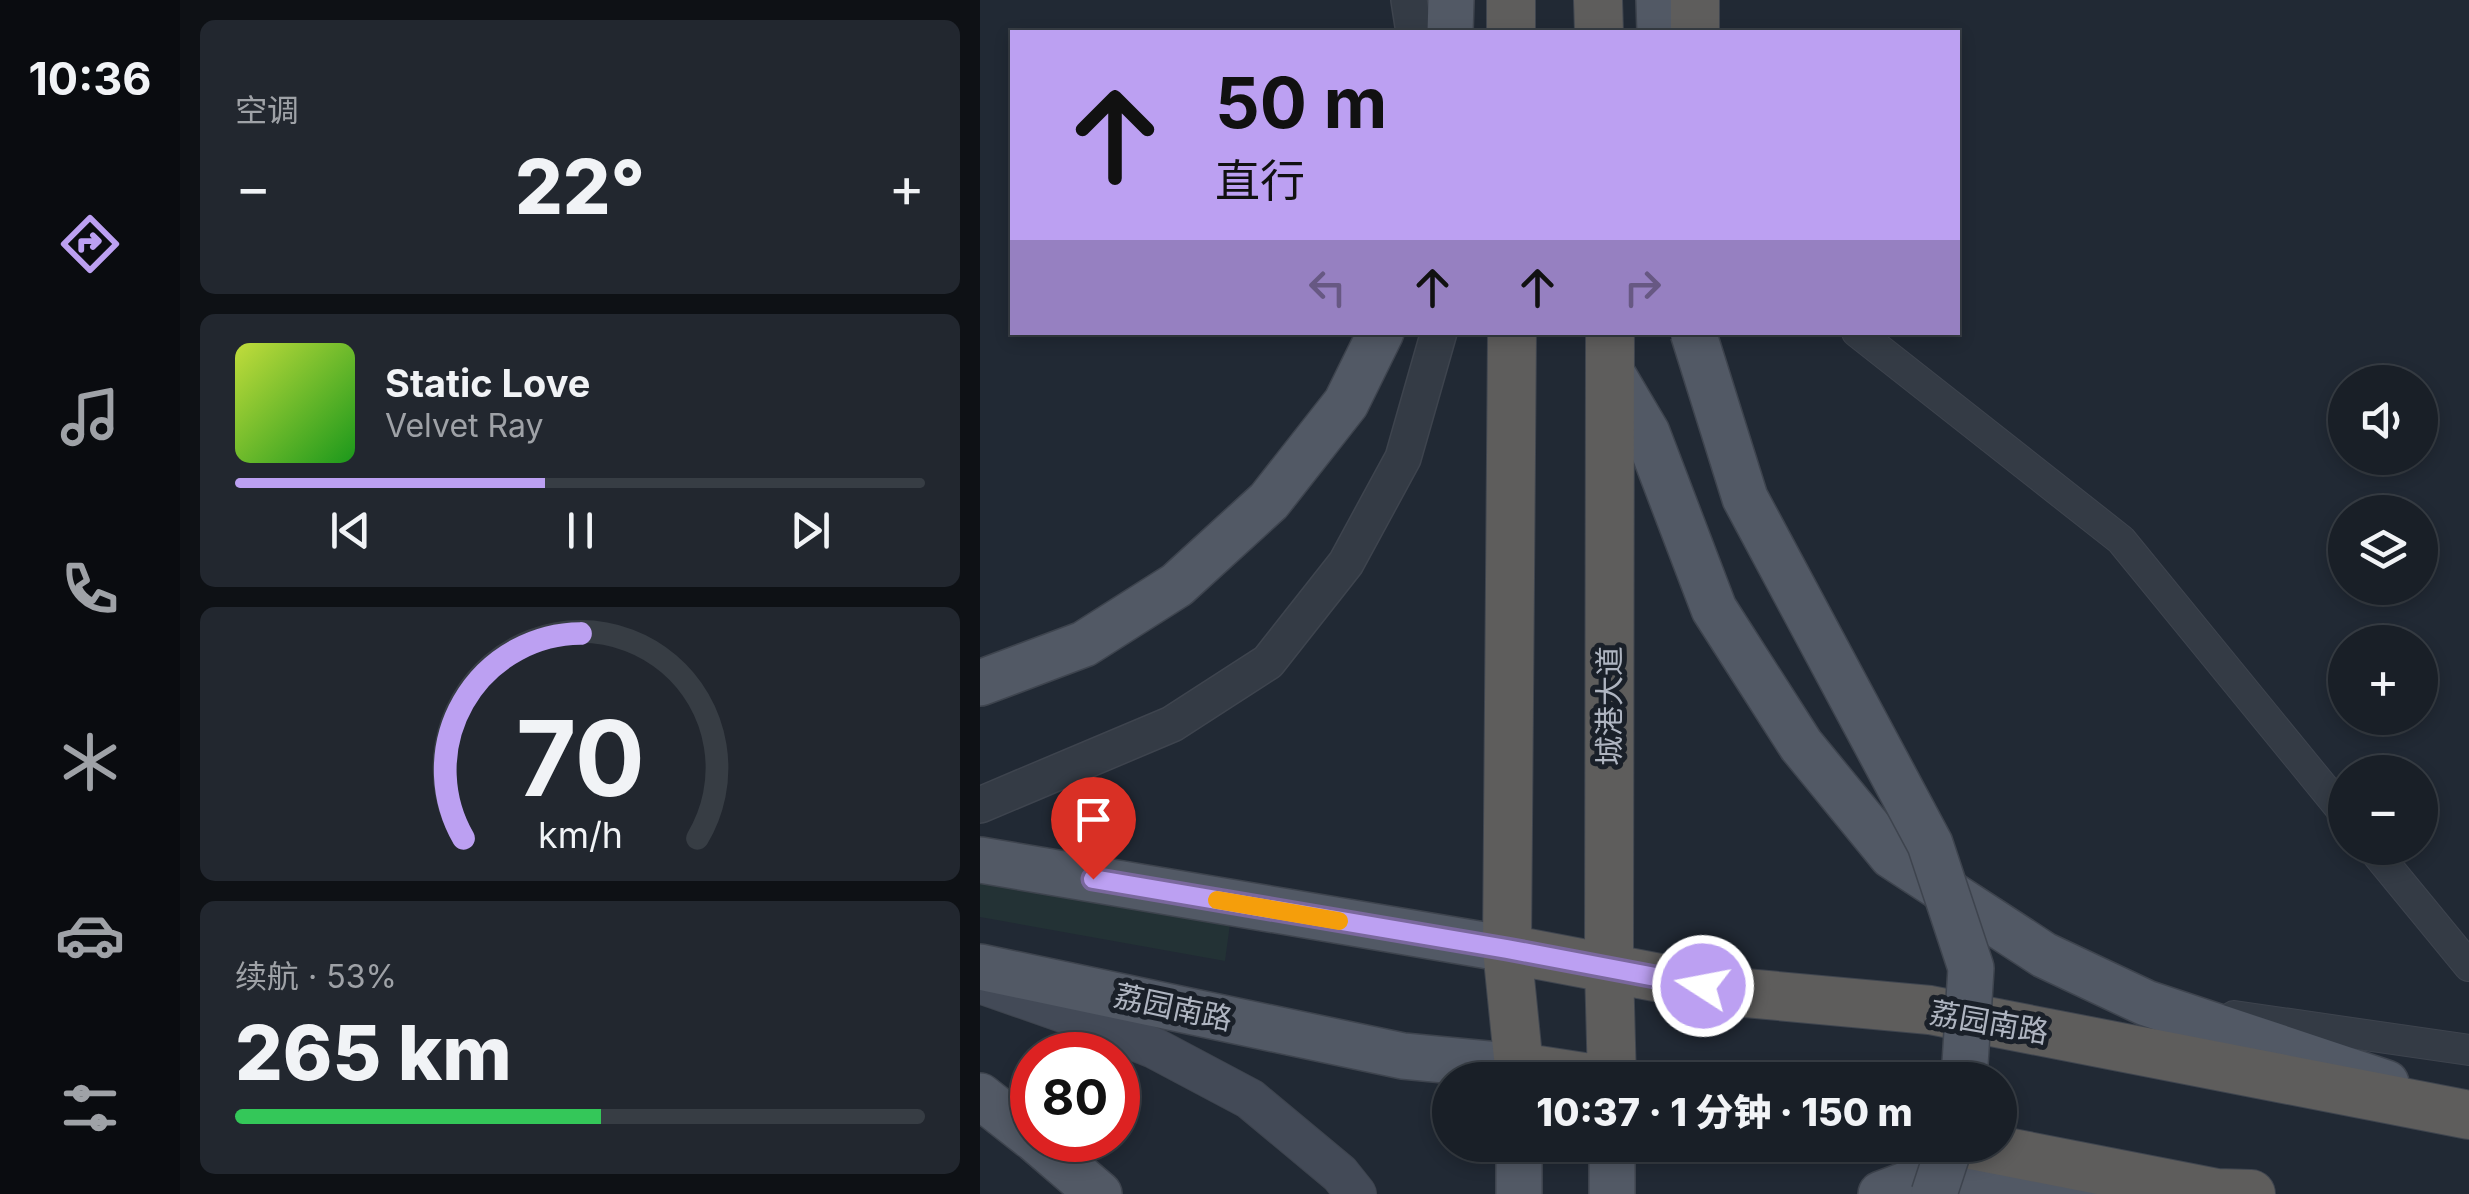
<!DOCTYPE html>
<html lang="zh">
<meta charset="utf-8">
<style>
body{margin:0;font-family:Inter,"Noto Sans SC",sans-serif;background:#22272f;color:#f1f3f6;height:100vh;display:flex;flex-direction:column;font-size:38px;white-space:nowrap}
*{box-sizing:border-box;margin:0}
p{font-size:32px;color:#9fa2a7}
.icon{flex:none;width:55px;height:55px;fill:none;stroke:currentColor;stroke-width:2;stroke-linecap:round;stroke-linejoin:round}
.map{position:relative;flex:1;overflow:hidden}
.sheet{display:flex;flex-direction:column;gap:20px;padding:20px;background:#0e1115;width:800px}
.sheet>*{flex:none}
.banner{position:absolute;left:30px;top:30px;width:950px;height:305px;border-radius:0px;box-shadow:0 5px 15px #0003,0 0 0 2px #373d44;background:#bca0f2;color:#111;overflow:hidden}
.controls{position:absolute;left:1348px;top:365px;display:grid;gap:20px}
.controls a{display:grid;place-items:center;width:110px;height:110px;border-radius:50%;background:#191f27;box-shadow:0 5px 15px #0003,0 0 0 2px #373d44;font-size:50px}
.speed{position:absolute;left:30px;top:1032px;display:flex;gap:20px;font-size:50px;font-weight:700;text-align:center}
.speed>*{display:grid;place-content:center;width:130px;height:130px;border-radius:50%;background:#191f27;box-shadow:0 5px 15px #0003,0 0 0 2px #373d44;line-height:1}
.speed .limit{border:15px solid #d22;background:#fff;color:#111}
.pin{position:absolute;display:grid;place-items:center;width:85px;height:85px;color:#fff;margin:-102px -42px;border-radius:50% 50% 50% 0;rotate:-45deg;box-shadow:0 0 10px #0007}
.pin .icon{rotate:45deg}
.me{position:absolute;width:110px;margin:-55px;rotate:281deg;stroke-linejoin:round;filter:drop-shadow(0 0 8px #0008)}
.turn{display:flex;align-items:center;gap:35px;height:210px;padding:0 40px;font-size:45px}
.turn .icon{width:130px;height:130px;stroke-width:2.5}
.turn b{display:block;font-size:70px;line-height:85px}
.lanes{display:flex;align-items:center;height:95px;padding:0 40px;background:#0003;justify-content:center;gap:50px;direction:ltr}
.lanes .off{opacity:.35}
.big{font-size:75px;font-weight:800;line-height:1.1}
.sheet .tile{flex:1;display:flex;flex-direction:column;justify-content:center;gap:15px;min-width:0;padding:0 35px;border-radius:15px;background:#22272f}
.sheet .dial{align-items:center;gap:0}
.dial svg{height:260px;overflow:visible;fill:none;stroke:#373d44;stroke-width:7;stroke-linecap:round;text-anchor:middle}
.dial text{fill:#f1f3f6;stroke:none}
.song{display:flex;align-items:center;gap:30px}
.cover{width:120px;height:120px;border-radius:15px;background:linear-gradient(135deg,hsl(70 70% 55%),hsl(120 70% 35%))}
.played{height:10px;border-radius:5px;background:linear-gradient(90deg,#bca0f2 45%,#373d44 45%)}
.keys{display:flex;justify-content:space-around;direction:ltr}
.heat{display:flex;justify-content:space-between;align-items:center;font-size:55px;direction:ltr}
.charge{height:15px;border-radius:8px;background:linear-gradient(90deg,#34c759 53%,#373d44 0)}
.trip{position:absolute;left:452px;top:1062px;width:585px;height:100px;border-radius:50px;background:#191f27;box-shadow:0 5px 15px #0003,0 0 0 2px #373d44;font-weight:800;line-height:100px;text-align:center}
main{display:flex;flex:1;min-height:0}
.menu{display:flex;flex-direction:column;width:180px;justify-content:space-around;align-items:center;background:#0a0c10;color:#9fa2a7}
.menu .icon{width:70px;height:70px}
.menu .selected{color:#bca0f2}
.menu b{font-size:45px;color:#f1f3f6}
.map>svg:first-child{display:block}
.green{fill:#233235}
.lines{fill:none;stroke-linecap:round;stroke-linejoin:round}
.minor-casing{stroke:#3e444e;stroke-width:32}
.tertiary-casing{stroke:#3e444e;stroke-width:38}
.secondary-casing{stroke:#3e444e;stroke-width:42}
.primary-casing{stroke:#3e444e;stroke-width:48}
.trunk-casing{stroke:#3f454f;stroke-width:50}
.minor{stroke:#343b45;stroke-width:30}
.tertiary{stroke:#343b45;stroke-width:35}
.secondary{stroke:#434a57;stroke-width:40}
.primary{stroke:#525965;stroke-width:45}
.trunk{stroke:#5e5d5c;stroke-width:48}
.primary-bridge-casing{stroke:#3e444e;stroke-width:48;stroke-linecap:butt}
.primary-bridge{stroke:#525965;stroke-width:45}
.route-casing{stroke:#7a689d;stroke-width:25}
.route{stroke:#bca0f2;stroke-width:18}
.slow{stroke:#f59e0b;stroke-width:18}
.labels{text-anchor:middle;stroke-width:10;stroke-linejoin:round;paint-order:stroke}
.street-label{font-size:30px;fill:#afb5c1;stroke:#1a2029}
</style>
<main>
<nav class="menu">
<b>10:36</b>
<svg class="icon selected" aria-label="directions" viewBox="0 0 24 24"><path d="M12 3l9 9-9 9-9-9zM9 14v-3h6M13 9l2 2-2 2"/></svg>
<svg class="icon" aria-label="music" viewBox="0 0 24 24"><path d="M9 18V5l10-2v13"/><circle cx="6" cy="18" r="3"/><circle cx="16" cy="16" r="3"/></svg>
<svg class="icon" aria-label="phone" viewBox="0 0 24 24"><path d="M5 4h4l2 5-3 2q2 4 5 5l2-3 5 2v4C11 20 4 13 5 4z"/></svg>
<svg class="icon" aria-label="climate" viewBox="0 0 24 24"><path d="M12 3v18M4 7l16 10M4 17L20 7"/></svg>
<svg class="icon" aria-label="car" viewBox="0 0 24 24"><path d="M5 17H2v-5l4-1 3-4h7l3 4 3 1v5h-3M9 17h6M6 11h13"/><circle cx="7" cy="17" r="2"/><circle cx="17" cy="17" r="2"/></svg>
<svg class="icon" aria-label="filters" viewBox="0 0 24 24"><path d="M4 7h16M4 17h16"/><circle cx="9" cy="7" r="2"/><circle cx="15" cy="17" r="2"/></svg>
</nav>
<section class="sheet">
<div class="tile"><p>空调</p>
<div class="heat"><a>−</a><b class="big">22°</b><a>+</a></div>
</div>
<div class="tile">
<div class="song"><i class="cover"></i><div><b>Static Love</b><p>Velvet Ray</p></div></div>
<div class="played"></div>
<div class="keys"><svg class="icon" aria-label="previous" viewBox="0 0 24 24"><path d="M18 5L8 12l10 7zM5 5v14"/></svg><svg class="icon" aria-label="pause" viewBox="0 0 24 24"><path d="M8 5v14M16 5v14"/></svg><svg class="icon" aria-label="next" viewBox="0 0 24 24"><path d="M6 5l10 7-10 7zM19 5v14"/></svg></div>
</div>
<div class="tile dial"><svg viewBox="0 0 100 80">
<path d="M14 69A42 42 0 1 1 86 69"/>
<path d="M14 69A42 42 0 0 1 50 6" stroke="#bca0f2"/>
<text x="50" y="56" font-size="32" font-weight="700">70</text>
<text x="50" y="72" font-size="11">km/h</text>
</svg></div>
<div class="tile"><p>续航 · 53%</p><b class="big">265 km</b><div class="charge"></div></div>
</section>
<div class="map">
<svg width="1489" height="1194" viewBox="0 0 1489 1194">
<rect width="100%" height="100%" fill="#212934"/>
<path class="green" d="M 0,878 L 250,924 L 245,961 L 0,917 Z"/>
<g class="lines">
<g class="minor-casing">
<path id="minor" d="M 877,332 L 1141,540 L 1365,814
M 1392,848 L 1489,966
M 1254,1016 L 1489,1050"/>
</g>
<g class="tertiary-casing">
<path id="tertiary" d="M 429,0 L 434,32
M 0,805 L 192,724 L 288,662 L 366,563 L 423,458 L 459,332"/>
</g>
<g class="secondary-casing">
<path id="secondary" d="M 0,983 L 97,1017 L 174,1048 L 270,1099 L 360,1174 L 376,1194"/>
</g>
<g class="primary-casing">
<path id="primary" d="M 679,0 L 680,32
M 470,32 L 471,0
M 631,372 L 667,433 L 734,609 L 821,745 L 912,856 L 1064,955 L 1166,1003 L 1406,1083
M 0,683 L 104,644 L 197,585 L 289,501 L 366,403 L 401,332
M 0,860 L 527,949
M 0,967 L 423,1056 L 539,1067 L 539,1080
M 0,1096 L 52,1137
M 56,1140 L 119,1194
M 539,1145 L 539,1194
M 632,1194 L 632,1145
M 901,1194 L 941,1179 L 1074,1189 L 1155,1191"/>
</g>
<g class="trunk-casing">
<path id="trunk" d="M 531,0 L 531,32
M 618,0 L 619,32
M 715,0 L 715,32
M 532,332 L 527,949 L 539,1067 L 623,1080
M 630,332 L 629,968 L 632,1080
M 527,949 L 754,992 L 950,1010 L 1489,1115
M 991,1145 L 1237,1193 L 1271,1194"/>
</g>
<use href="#minor" class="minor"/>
<use href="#tertiary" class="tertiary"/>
<use href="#secondary" class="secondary"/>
<use href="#primary" class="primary"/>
<use href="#trunk" class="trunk"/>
<g class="primary-bridge-casing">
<path id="primary-bridge" d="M 713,332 L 765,498 L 950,844 L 991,968 L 984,1080
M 954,1194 L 970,1145"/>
</g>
<use href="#primary-bridge" class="primary-bridge"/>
</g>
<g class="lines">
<g class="route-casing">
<path id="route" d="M 113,879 L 527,949 L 723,986"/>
</g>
<use href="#route" class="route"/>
<path class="slow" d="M 237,900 L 359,921"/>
</g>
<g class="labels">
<g class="street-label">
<text transform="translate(630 706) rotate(-90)" y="10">城港大道</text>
<text transform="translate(193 1008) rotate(12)" y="10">荔园南路</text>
<text transform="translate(1009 1023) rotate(10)" y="10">荔园南路</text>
</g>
</g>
</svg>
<div class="controls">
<a><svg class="icon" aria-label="sound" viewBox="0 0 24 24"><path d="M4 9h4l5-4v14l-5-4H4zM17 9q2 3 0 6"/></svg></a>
<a><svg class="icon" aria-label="layers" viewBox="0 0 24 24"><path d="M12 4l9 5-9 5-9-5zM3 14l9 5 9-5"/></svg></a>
<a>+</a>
<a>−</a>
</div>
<div class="speed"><div class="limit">80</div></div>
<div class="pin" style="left:113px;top:879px;background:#d93025"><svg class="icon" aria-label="arrive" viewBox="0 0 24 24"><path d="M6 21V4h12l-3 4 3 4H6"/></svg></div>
<svg class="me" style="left:723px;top:986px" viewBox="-20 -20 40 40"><circle r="17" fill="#bca0f2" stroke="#fff" stroke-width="3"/><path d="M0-11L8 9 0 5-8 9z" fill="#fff"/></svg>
<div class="trip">10:37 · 1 分钟 · 150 m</div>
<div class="banner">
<div class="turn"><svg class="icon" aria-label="ahead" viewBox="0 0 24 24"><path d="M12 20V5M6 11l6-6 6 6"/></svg><div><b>50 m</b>直行</div></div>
<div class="lanes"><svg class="icon off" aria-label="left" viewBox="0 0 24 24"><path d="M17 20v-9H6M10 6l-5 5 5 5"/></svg><svg class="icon" aria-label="ahead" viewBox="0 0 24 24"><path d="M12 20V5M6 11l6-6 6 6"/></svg><svg class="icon" aria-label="ahead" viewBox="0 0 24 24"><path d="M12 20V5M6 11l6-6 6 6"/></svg><svg class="icon off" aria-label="right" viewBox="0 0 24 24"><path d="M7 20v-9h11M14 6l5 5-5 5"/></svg></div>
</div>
</div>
</main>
